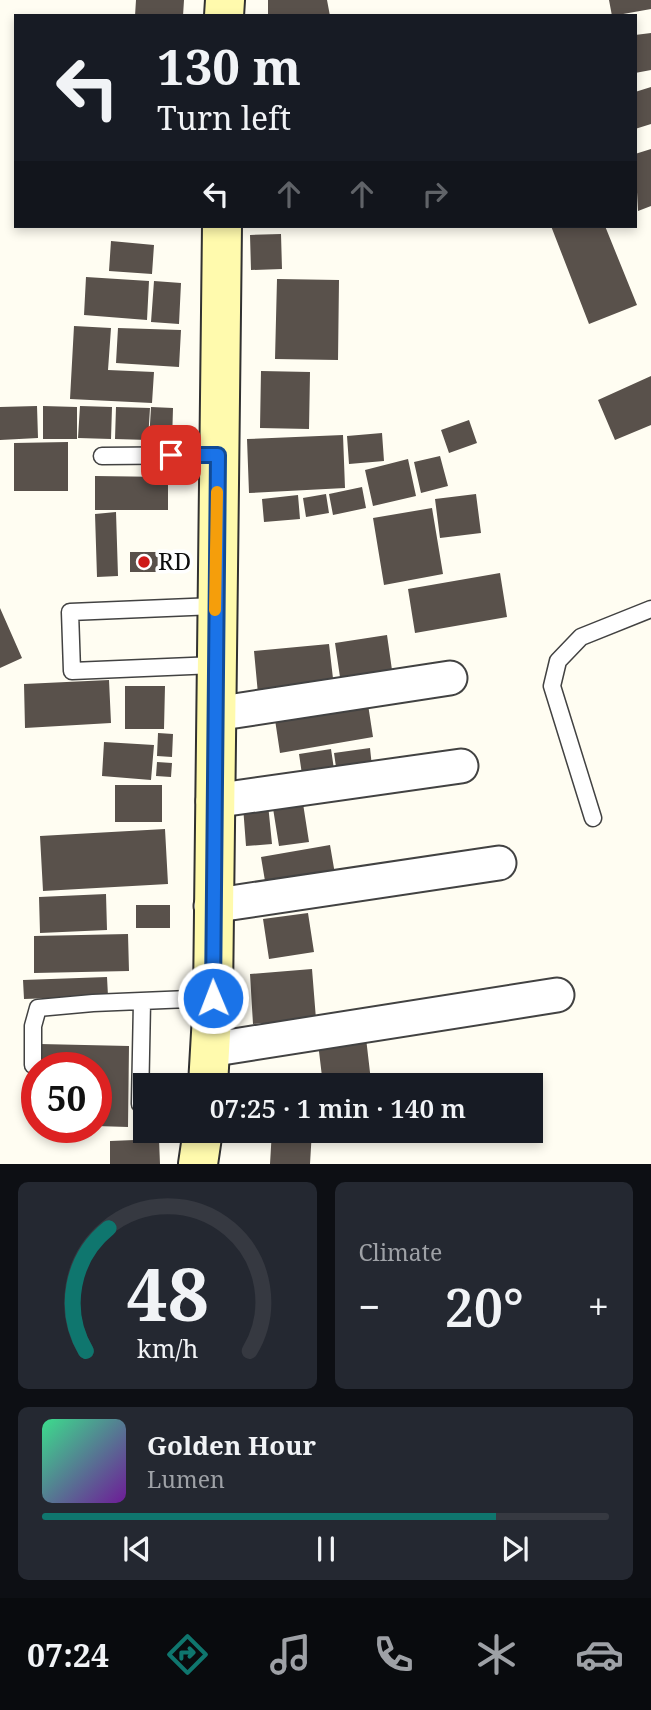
<!DOCTYPE html>
<meta charset="utf-8">
<style>
body{margin:0;font-family:"Noto Serif",serif;background:#242831;color:#f1f3f6;height:100vh;display:flex;flex-direction:column;font-size:26px;white-space:nowrap}
*{box-sizing:border-box;margin:0}
p{font-size:23px;color:#9ea1a6}
.icon{flex:none;width:38px;height:38px;fill:none;stroke:currentColor;stroke-width:2;stroke-linecap:round;stroke-linejoin:round}
.map{position:relative;height:1164px;overflow:hidden}
.details{display:flex;flex-direction:column;gap:18px;padding:18px;background:#0d0f14;flex:1}
.details>*{flex:none}
.guide{position:absolute;left:14px;top:14px;width:623px;height:214px;border-radius:0px;box-shadow:0 4px 10px #0003;background:#171b24;color:#f1f3f6;overflow:hidden}
.speed{position:absolute;left:21px;top:1052px;display:flex;gap:14px;font-size:35px;font-weight:700;text-align:center}
.speed>*{display:grid;place-content:center;width:91px;height:91px;border-radius:50%;background:#171b24;box-shadow:0 4px 10px #0003;line-height:1}
.speed .limit{border:10px solid #d22;background:#fff;color:#111}
.pin{position:absolute;display:grid;place-items:center;width:60px;height:60px;color:#fff;margin:-30px;border-radius:14px;box-shadow:0 4px 10px #0006}
.me{position:absolute;width:77px;margin:-38px;rotate:359deg;stroke-linejoin:round;filter:drop-shadow(0 0 5px #0008)}
.turn{display:flex;align-items:center;gap:24px;height:147px;padding:0 28px;font-size:32px}
.turn .icon{width:91px;height:91px;stroke-width:2.5}
.turn b{display:block;font-size:49px;line-height:60px}
.lanes{display:flex;align-items:center;height:66px;padding:0 28px;background:#0003;justify-content:center;gap:35px;direction:ltr}
.lanes .off{opacity:.35}
.big{font-size:52px;font-weight:600;line-height:1.1}
.details .tile{flex:1;display:flex;flex-direction:column;justify-content:center;gap:10px;min-width:0;padding:0 24px;border-radius:10px;background:#242831}
.details .dial{align-items:center;gap:0}
.dial svg{height:182px;overflow:visible;fill:none;stroke:#363941;stroke-width:7;stroke-linecap:round;text-anchor:middle}
.dial text{fill:#f1f3f6;stroke:none}
.song{display:flex;align-items:center;gap:21px}
.cover{width:84px;height:84px;border-radius:10px;background:linear-gradient(135deg,hsl(150 70% 55%),hsl(280 70% 35%))}
.played{height:7px;border-radius:4px;background:linear-gradient(90deg,#0f766e 80%,#363941 80%)}
.keys{display:flex;justify-content:space-around;direction:ltr}
.heat{display:flex;justify-content:space-between;align-items:center;font-size:38px;direction:ltr}
.details .tiles{flex:1;display:grid;gap:18px;grid-template-columns:1fr 1fr}
.tile:last-child{grid-column:span 2}
.trip{position:absolute;left:133px;top:1073px;width:410px;height:70px;border-radius:0px;background:#171b24;box-shadow:0 4px 10px #0003;font-weight:600;line-height:70px;text-align:center}
.dock{display:flex;height:112px;justify-content:space-around;align-items:center;background:#090b0e;color:#9ea1a6}
.dock .icon{width:49px;height:49px}
.dock .current{color:#0f766e}
.dock b{font-size:32px;color:#f1f3f6}
.map>svg:first-child{display:block}
.building{fill:#59514b}
.lines{fill:none;stroke-linecap:round;stroke-linejoin:round}
.service-casing{stroke:#424242;stroke-width:19}
.minor-casing{stroke:#424242;stroke-width:37}
.secondary-casing{stroke:#313131;stroke-width:42}
.service{stroke:#fff;stroke-width:16}
.minor{stroke:#fff;stroke-width:33}
.secondary{stroke:#fffaad;stroke-width:38}
.route-casing{stroke:#114b97;stroke-width:18}
.route{stroke:#1a73e8;stroke-width:12}
.slow{stroke:#f59e0b;stroke-width:12}
.poi-dot{fill:#ce1a19;stroke:#fff;stroke-width:2.5}
.labels{text-anchor:middle;stroke-width:7;stroke-linejoin:round;paint-order:stroke}
.poi-label{font-size:24px;fill:#0f0f0f;stroke:#fff;text-anchor:start}
</style>
<div class="map">
<svg width="651" height="1164" viewBox="0 0 651 1164">
<rect width="100%" height="100%" fill="#fffdf2"/>
<path class="building" d="M 136,0 L 184,0 L 183,16 L 135,16 Z
M 268,0 L 327,0 L 330,16 L 268,16 Z
M 609,0 L 651,0 L 651,9 L 612,16 Z
M 651,33 L 651,70 L 635,73 L 635,35 Z
M 651,87 L 651,124 L 635,129 L 635,92 Z
M 651,149 L 651,206 L 638,211 L 635,154 Z
M 551,226 L 605,226 L 637,305 L 589,324 Z
M 281,234 L 282,269 L 251,270 L 250,235 Z
M 111,241 L 154,245 L 152,274 L 109,271 Z
M 86,277 L 149,281 L 147,320 L 84,315 Z
M 277,279 L 339,280 L 338,360 L 275,359 Z
M 154,281 L 181,283 L 179,324 L 151,322 Z
M 74,326 L 111,328 L 108,370 L 154,372 L 152,403 L 70,399 Z
M 118,328 L 181,330 L 179,367 L 116,363 Z
M 261,371 L 310,372 L 309,429 L 260,428 Z
M 651,376 L 651,425 L 615,440 L 598,400 Z
M 37,406 L 38,438 L 0,440 L 0,407 Z
M 43,406 L 77,407 L 77,439 L 43,439 Z
M 80,406 L 112,407 L 111,439 L 78,438 Z
M 116,407 L 150,408 L 148,440 L 115,439 Z
M 151,407 L 173,408 L 172,442 L 149,441 Z
M 469,420 L 477,443 L 449,453 L 441,430 Z
M 382,433 L 384,461 L 349,464 L 347,436 Z
M 343,435 L 345,488 L 249,493 L 247,439 Z
M 68,442 L 68,491 L 14,491 L 14,443 Z
M 440,456 L 448,486 L 421,493 L 414,462 Z
M 408,459 L 416,496 L 373,506 L 365,470 Z
M 95,476 L 168,477 L 168,510 L 95,510 Z
M 362,487 L 366,508 L 333,515 L 329,494 Z
M 326,494 L 329,513 L 306,517 L 303,498 Z
M 476,494 L 481,533 L 440,538 L 435,499 Z
M 298,495 L 300,519 L 264,522 L 262,499 Z
M 432,508 L 443,574 L 384,585 L 373,518 Z
M 116,512 L 118,576 L 97,577 L 95,514 Z
M 130,552 L 159,552 L 159,572 L 130,572 Z
M 500,573 L 507,617 L 415,633 L 408,589 Z
M 0,608 L 22,658 L 0,668 Z
M 387,635 L 392,670 L 341,684 L 335,643 Z
M 329,644 L 334,687 L 258,694 L 254,651 Z
M 109,680 L 111,723 L 25,728 L 24,684 Z
M 125,686 L 165,686 L 164,729 L 125,729 Z
M 367,698 L 373,737 L 280,753 L 274,713 Z
M 158,733 L 173,734 L 172,757 L 157,756 Z
M 104,742 L 154,745 L 151,780 L 102,776 Z
M 370,748 L 373,776 L 338,781 L 334,753 Z
M 331,749 L 336,783 L 304,788 L 299,754 Z
M 157,762 L 172,763 L 171,777 L 156,776 Z
M 115,785 L 162,785 L 162,822 L 115,822 Z
M 302,797 L 309,842 L 279,846 L 272,802 Z
M 268,804 L 272,844 L 246,846 L 243,806 Z
M 165,829 L 168,884 L 43,891 L 40,836 Z
M 330,845 L 336,880 L 267,893 L 261,857 Z
M 106,894 L 107,930 L 40,933 L 39,897 Z
M 136,905 L 170,905 L 170,928 L 136,928 Z
M 308,913 L 314,952 L 269,959 L 263,919 Z
M 128,934 L 129,971 L 34,973 L 34,936 Z
M 312,969 L 316,1019 L 253,1024 L 250,974 Z
M 107,977 L 108,996 L 24,999 L 23,980 Z
M 366,1038 L 371,1081 L 323,1085 L 318,1043 Z
M 40,1044 L 129,1046 L 128,1127 L 96,1126 L 96,1068 L 40,1068 Z
M 272,1130 L 312,1130 L 310,1164 L 270,1164 Z
M 159,1139 L 160,1164 L 110,1164 L 110,1141 Z"/>
<g class="lines">
<g class="service-casing">
<path id="service" d="M 102,456 L 218,455
M 215,665 L 72,671 L 70,612 L 215,606
M 593,818 L 552,686 L 558,661 L 581,637 L 651,609
M 33,1065 L 33,1026 L 38,1008 L 93,1003 L 213,998
M 140,1104 L 142,1002"/>
</g>
<g class="minor-casing">
<path id="minor" d="M 215,714 L 450,678
M 213,801 L 461,766
M 211,906 L 499,863
M 209,1050 L 557,995"/>
</g>
<g class="secondary-casing">
<path id="secondary" d="M 224,16 L 225,0
M 208,1085 L 213,998 L 222,226
M 198,1164 L 203,1130"/>
</g>
<use href="#service" class="service"/>
<use href="#minor" class="minor"/>
<use href="#secondary" class="secondary"/>
</g>
<g class="lines">
<g class="route-casing">
<path id="route" d="M 171,455 L 218,455 L 213,998"/>
</g>
<use href="#route" class="route"/>
<path class="slow" d="M 215,610 L 217,492"/>
</g>
<circle class="poi-dot" cx="144" cy="562" r="7"/>
<g class="labels">
<g class="poi-label">
<text x="158" y="570">RD</text>
</g>
</g>
</svg>
<div class="speed"><div class="limit">50</div></div>
<div class="pin" style="left:171px;top:455px;background:#d93025"><svg class="icon" aria-label="arrive" viewBox="0 0 24 24"><path d="M6 21V4h12l-3 4 3 4H6"/></svg></div>
<svg class="me" style="left:213px;top:998px" viewBox="-20 -20 40 40"><circle r="17" fill="#1a73e8" stroke="#fff" stroke-width="3"/><path d="M0-11L8 9 0 5-8 9z" fill="#fff"/></svg>
<div class="trip">07:25 · 1 min · 140 m</div>
<div class="guide">
<div class="turn"><svg class="icon" aria-label="left" viewBox="0 0 24 24"><path d="M17 20v-9H6M10 6l-5 5 5 5"/></svg><div><b>130 m</b>Turn left</div></div>
<div class="lanes"><svg class="icon" aria-label="left" viewBox="0 0 24 24"><path d="M17 20v-9H6M10 6l-5 5 5 5"/></svg><svg class="icon off" aria-label="ahead" viewBox="0 0 24 24"><path d="M12 20V5M6 11l6-6 6 6"/></svg><svg class="icon off" aria-label="ahead" viewBox="0 0 24 24"><path d="M12 20V5M6 11l6-6 6 6"/></svg><svg class="icon off" aria-label="right" viewBox="0 0 24 24"><path d="M7 20v-9h11M14 6l5 5-5 5"/></svg></div>
</div>
</div>
<section class="details">
<div class="tiles">
<div class="tile dial"><svg viewBox="0 0 100 80">
<path d="M14 69A42 42 0 1 1 86 69"/>
<path d="M14 69A42 42 0 0 1 24 15" stroke="#0f766e"/>
<text x="50" y="56" font-size="32" font-weight="700">48</text>
<text x="50" y="72" font-size="11">km/h</text>
</svg></div>
<div class="tile"><p>Climate</p>
<div class="heat"><a>−</a><b class="big">20°</b><a>+</a></div>
</div>
<div class="tile">
<div class="song"><i class="cover"></i><div><b>Golden Hour</b><p>Lumen</p></div></div>
<div class="played"></div>
<div class="keys"><svg class="icon" aria-label="previous" viewBox="0 0 24 24"><path d="M18 5L8 12l10 7zM5 5v14"/></svg><svg class="icon" aria-label="pause" viewBox="0 0 24 24"><path d="M8 5v14M16 5v14"/></svg><svg class="icon" aria-label="next" viewBox="0 0 24 24"><path d="M6 5l10 7-10 7zM19 5v14"/></svg></div>
</div>
</div>
</section>
<nav class="dock">
<b>07:24</b>
<svg class="icon current" aria-label="directions" viewBox="0 0 24 24"><path d="M12 3l9 9-9 9-9-9zM9 14v-3h6M13 9l2 2-2 2"/></svg>
<svg class="icon" aria-label="music" viewBox="0 0 24 24"><path d="M9 18V5l10-2v13"/><circle cx="6" cy="18" r="3"/><circle cx="16" cy="16" r="3"/></svg>
<svg class="icon" aria-label="phone" viewBox="0 0 24 24"><path d="M5 4h4l2 5-3 2q2 4 5 5l2-3 5 2v4C11 20 4 13 5 4z"/></svg>
<svg class="icon" aria-label="climate" viewBox="0 0 24 24"><path d="M12 3v18M4 7l16 10M4 17L20 7"/></svg>
<svg class="icon" aria-label="car" viewBox="0 0 24 24"><path d="M5 17H2v-5l4-1 3-4h7l3 4 3 1v5h-3M9 17h6M6 11h13"/><circle cx="7" cy="17" r="2"/><circle cx="17" cy="17" r="2"/></svg>
</nav>
